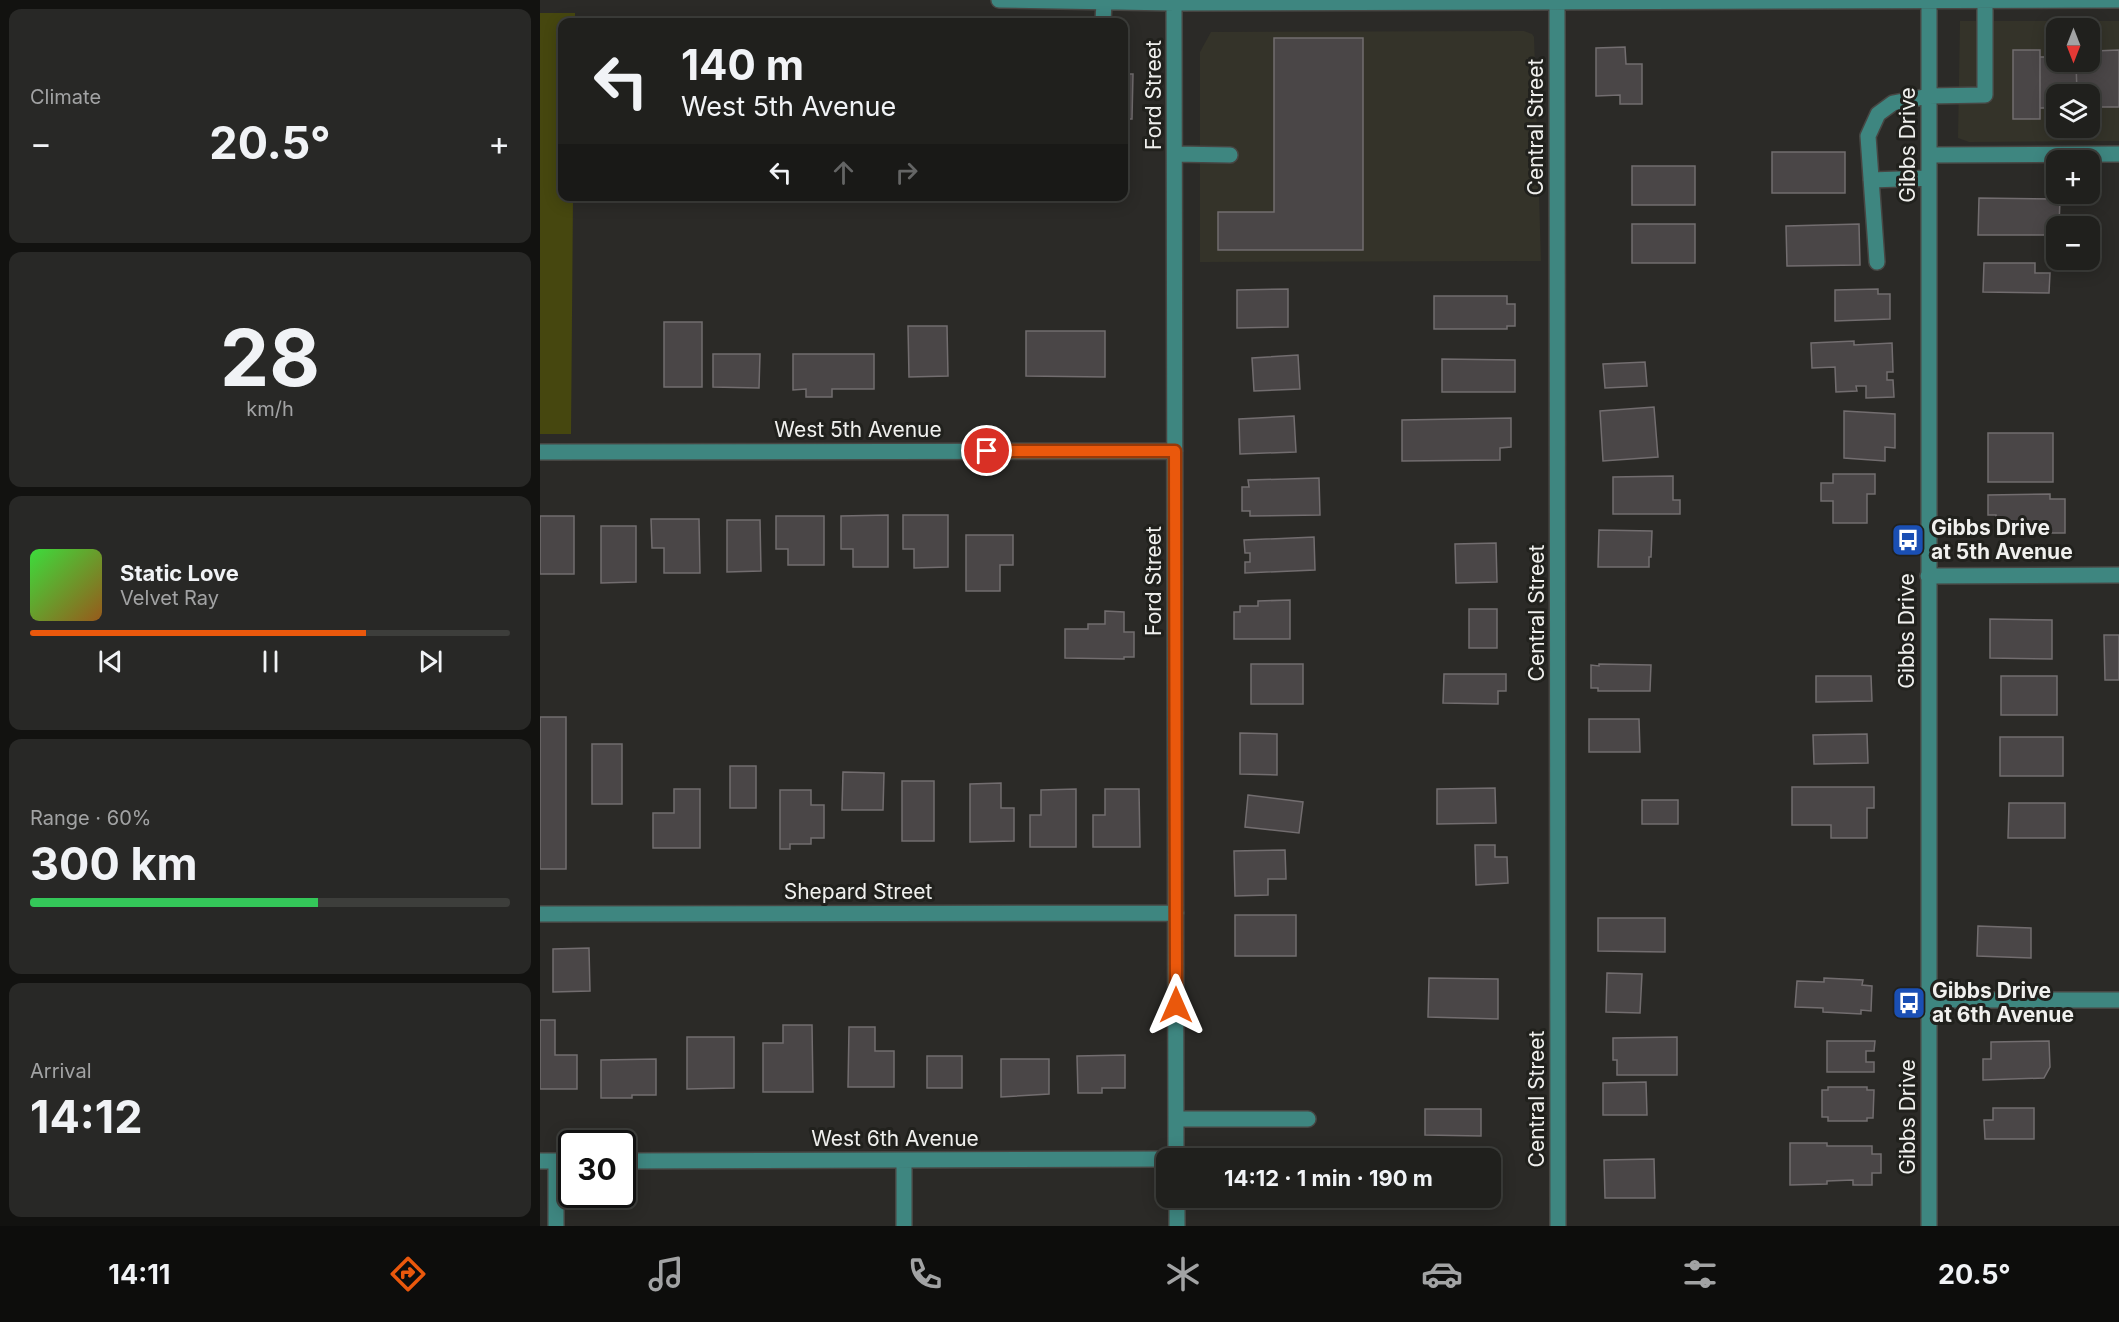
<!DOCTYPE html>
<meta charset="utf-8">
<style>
body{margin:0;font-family:Inter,sans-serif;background:#282826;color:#f1f3f6;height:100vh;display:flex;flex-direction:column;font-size:22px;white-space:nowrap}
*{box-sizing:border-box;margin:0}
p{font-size:20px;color:#a2a3a4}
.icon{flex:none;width:33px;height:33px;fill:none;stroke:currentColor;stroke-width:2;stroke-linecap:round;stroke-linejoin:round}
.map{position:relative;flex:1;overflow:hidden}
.sheet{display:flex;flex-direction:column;gap:9px;padding:9px;background:#121210;width:540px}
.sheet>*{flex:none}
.hud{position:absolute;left:18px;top:18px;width:570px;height:183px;border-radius:12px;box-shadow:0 3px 15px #0003,0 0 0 2px #3d3e3b;background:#20201d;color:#f1f3f6;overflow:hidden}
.needle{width:39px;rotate:180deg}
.controls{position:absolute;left:1506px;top:18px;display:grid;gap:12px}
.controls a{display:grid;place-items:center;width:54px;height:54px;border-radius:12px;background:#20201d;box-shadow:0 3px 15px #0003,0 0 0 2px #3d3e3b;font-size:30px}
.speed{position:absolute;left:18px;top:1130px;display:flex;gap:12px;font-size:30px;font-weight:700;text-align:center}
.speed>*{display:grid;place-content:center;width:78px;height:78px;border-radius:50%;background:#20201d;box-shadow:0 3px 15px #0003,0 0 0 2px #3d3e3b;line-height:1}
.speed .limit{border:3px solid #111;border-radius:9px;background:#fff;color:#111}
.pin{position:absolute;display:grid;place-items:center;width:51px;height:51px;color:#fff;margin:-26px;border:3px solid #fff;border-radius:50%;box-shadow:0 2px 6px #0007}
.me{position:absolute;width:66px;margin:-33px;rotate:0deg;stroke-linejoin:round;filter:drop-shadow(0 0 4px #0008)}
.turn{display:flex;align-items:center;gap:21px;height:126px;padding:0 24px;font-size:27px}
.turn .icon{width:78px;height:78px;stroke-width:2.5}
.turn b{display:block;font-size:42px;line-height:51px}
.lanes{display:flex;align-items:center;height:57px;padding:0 24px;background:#0003;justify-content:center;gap:30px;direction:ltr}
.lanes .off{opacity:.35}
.big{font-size:45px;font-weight:700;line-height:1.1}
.sheet .widget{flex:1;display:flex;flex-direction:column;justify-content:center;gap:9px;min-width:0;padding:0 21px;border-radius:12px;background:#282826}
.sheet .dial{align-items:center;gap:0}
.dial b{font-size:78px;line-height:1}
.song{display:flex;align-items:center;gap:18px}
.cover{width:72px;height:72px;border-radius:9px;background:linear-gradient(135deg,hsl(120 70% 55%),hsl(30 70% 35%))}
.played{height:6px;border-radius:3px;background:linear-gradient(90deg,#ea580c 70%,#3d3e3b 70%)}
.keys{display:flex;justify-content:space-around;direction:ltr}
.heat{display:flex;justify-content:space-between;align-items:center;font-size:33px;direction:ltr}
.charge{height:9px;border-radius:4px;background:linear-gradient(90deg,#34c759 60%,#3d3e3b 0)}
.trip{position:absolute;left:616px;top:1148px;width:345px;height:60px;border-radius:12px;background:#20201d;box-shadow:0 3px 15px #0003,0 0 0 2px #3d3e3b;font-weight:700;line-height:60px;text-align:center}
.menu{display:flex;height:96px;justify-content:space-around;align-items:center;background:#0d0d0c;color:#a2a3a4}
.menu .icon{width:42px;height:42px}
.menu .on{color:#ea580c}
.menu b{font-size:27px;color:#f1f3f6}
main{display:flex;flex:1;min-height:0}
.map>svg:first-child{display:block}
.built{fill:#343329;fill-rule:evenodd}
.green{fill:#46470f}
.building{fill:#4a4647;stroke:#726d6f;stroke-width:1.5}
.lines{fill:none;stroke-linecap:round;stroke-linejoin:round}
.minor-casing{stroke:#474643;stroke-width:18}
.minor{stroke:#3e8680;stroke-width:15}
.route-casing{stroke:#983908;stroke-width:15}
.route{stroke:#ea580c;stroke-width:10}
.labels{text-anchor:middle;stroke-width:6;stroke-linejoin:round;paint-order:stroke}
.street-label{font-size:21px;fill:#f0f0ee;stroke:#21211d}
.poi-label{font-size:21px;font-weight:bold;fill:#f0f0ee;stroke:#21211d;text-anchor:start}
</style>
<main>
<section class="sheet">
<div class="widget"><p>Climate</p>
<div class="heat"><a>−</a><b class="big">20.5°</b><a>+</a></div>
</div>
<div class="widget dial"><b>28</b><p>km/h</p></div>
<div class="widget">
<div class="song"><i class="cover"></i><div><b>Static Love</b><p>Velvet Ray</p></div></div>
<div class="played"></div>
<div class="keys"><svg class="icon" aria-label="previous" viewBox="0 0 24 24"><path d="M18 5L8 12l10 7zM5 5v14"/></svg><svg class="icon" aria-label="pause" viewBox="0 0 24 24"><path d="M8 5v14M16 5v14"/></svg><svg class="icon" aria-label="next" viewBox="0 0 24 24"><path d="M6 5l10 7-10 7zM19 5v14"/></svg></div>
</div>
<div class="widget"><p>Range · 60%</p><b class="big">300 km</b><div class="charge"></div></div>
<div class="widget"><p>Arrival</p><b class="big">14:12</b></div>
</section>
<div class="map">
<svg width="1579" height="1226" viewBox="0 0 1579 1226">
<rect width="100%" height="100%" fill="#2b2a27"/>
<path class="built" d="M 1420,21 L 1579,21 L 1579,141 L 1429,142 L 1418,138 ZM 1516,28 L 1550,28 L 1550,62 L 1516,62 ZM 1516,94 L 1550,94 L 1550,128 L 1516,128 Z
M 984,31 L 992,34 L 994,37 L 1001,261 L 660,262 L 660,52 L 671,32 Z"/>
<path class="green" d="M 0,13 L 35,13 L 35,22 L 22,22 L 22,196 L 33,197 L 31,434 L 0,434 Z"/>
<path class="building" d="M 734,38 L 823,38 L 823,250 L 678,250 L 678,212 L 734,212 Z
M 1085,47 L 1086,64 L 1102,64 L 1102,104 L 1080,104 L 1080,95 L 1056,96 L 1056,48 Z
M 1473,50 L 1500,50 L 1500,119 L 1473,119 Z
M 1579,50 L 1579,107 L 1550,107 L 1550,94 L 1537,94 L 1536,62 L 1550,62 L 1550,54 L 1554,54 L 1554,51 Z
M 1500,57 L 1516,57 L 1516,62 L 1536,62 L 1537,94 L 1516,94 L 1516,108 L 1500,108 Z
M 584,74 L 593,74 L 592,119 L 584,119 Z
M 1232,152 L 1305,152 L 1305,193 L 1232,193 Z
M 1092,166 L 1155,166 L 1155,205 L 1092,205 Z
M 1439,198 L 1520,199 L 1519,226 L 1516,226 L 1516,235 L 1438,235 Z
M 1092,224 L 1155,224 L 1155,263 L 1092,263 Z
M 1319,224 L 1320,265 L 1247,266 L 1246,226 Z
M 1444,263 L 1495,263 L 1495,273 L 1510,273 L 1509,293 L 1443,292 Z
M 748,289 L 748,327 L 697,328 L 697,290 Z
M 1338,289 L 1338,294 L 1350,294 L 1350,319 L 1295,321 L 1295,290 Z
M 894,296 L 967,296 L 967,304 L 975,304 L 975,326 L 967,326 L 967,329 L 894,329 Z
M 124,322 L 162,322 L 162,387 L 124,387 Z
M 368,326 L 407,326 L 408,376 L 369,377 Z
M 486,331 L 565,331 L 565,377 L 486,376 Z
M 1314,341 L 1314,345 L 1352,343 L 1353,372 L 1347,372 L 1347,380 L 1353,380 L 1354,397 L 1326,398 L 1326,386 L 1316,386 L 1317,391 L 1296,392 L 1295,367 L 1272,368 L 1271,343 Z
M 173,354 L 220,354 L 219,388 L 173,387 Z
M 253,354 L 334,354 L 334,389 L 292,389 L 292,397 L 266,397 L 266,389 L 253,390 Z
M 758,355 L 760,389 L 714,391 L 712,358 Z
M 902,359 L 975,360 L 975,392 L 902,392 Z
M 1105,362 L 1107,386 L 1065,388 L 1063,364 Z
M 1114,407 L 1118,457 L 1063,461 L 1060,411 Z
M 1304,411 L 1355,414 L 1355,448 L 1345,447 L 1345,461 L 1304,458 Z
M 754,416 L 756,452 L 700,454 L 699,419 Z
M 971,418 L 971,447 L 960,448 L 960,460 L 862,461 L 862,420 Z
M 1448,433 L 1513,433 L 1513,482 L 1448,482 Z
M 1293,474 L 1335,474 L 1335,494 L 1327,494 L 1327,523 L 1293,523 L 1293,501 L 1281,501 L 1281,483 L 1293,483 Z
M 1133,476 L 1133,500 L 1140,500 L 1140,514 L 1073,514 L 1073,477 Z
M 779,478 L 780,515 L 710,516 L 710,511 L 702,511 L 702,487 L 709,487 L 708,480 Z
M 1510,494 L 1510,499 L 1525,499 L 1525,533 L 1467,533 L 1467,529 L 1456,529 L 1456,515 L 1448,515 L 1448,495 Z
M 348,515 L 348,567 L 313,567 L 313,549 L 301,549 L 301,516 Z
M 363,515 L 408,515 L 408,567 L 374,568 L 374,549 L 363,549 Z
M 0,516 L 34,516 L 34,574 L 0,574 Z
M 236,516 L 284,516 L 284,565 L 248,565 L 248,549 L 236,549 Z
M 111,519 L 159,519 L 160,573 L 124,573 L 124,548 L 112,548 Z
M 187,520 L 220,520 L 221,571 L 187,572 Z
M 61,526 L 96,526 L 96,582 L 61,583 Z
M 1059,530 L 1112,531 L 1111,557 L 1109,557 L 1109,567 L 1058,567 Z
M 426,535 L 473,535 L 473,565 L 460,565 L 460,591 L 426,591 Z
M 774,537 L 775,570 L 705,573 L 705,562 L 710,562 L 710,553 L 705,553 L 704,540 Z
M 956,543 L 957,582 L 916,583 L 915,544 Z
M 750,600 L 750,639 L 694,639 L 694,612 L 700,612 L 700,606 L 718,606 L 718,601 Z
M 929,609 L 957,609 L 957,648 L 929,648 Z
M 565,611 L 584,612 L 584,632 L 594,632 L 594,657 L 584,657 L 584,659 L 525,658 L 525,629 L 548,629 L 548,624 L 565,624 Z
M 1450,619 L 1512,620 L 1512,659 L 1450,658 Z
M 1564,635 L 1579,635 L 1579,680 L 1565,680 Z
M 711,664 L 763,664 L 763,704 L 711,704 Z
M 1059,664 L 1111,665 L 1110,691 L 1058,691 L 1058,688 L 1051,688 L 1051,665 L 1059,666 Z
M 904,674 L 966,674 L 966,691 L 958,691 L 958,704 L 903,703 Z
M 1276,676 L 1331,676 L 1332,701 L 1276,702 Z
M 1461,676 L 1517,676 L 1517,715 L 1461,715 Z
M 0,717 L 26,717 L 26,869 L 0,869 Z
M 1049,719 L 1099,719 L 1100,752 L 1049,752 Z
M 700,733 L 737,734 L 737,775 L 700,774 Z
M 1327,734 L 1328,763 L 1274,764 L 1273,735 Z
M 1460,737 L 1523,737 L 1523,776 L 1460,776 Z
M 52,744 L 82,744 L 82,804 L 52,804 Z
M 190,766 L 216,766 L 216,808 L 190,808 Z
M 303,772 L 344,773 L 343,810 L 302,810 Z
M 362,781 L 394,781 L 394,841 L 362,841 Z
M 461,783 L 461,808 L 474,808 L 474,841 L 430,842 L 430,784 Z
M 1252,787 L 1334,787 L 1334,808 L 1327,808 L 1327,838 L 1291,838 L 1291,825 L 1252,825 Z
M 955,788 L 956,823 L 897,824 L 897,789 Z
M 134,789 L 160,789 L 160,848 L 113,848 L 113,813 L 134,813 Z
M 536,789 L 536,847 L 490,847 L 490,815 L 501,815 L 501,790 Z
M 565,789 L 599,789 L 600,847 L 553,847 L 553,815 L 565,815 Z
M 240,790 L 271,790 L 271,805 L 284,805 L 284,838 L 271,838 L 271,844 L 250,844 L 250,849 L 240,849 Z
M 708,795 L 763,802 L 759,833 L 705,827 Z
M 1102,800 L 1138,800 L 1138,824 L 1102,824 Z
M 1469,803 L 1525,803 L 1525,838 L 1468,838 Z
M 935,845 L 955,845 L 955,857 L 967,857 L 968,883 L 936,885 Z
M 745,850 L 746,879 L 728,879 L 728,895 L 695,896 L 694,851 Z
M 695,915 L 756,915 L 756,956 L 695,956 Z
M 1058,918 L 1125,918 L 1125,952 L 1058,951 Z
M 1438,926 L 1491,928 L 1491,958 L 1437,956 Z
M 49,948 L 50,991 L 13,992 L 13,949 Z
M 1067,973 L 1102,974 L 1100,1013 L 1066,1012 Z
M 889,978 L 958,979 L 958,1019 L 888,1017 Z
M 1284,978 L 1323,980 L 1322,985 L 1332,986 L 1331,1011 L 1321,1010 L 1321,1014 L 1283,1012 L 1283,1008 L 1255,1007 L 1257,981 L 1284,982 Z
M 0,1020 L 15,1020 L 15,1055 L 37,1055 L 37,1089 L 0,1089 Z
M 243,1025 L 272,1025 L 273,1092 L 223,1092 L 223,1043 L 243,1043 Z
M 309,1027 L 335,1027 L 335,1051 L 354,1051 L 354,1087 L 308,1087 Z
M 147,1037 L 194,1037 L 194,1088 L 147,1089 Z
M 1137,1037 L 1137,1075 L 1077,1075 L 1077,1060 L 1073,1060 L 1073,1038 Z
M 1287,1041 L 1335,1041 L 1334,1051 L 1326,1051 L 1326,1062 L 1334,1062 L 1334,1072 L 1287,1072 Z
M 1509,1041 L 1510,1067 L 1504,1078 L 1443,1080 L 1443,1059 L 1451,1059 L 1451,1042 Z
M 585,1055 L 585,1088 L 562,1088 L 562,1093 L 538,1093 L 537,1056 Z
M 387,1056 L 422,1056 L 422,1088 L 387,1088 Z
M 116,1059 L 116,1095 L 92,1095 L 92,1098 L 61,1098 L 61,1060 Z
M 461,1059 L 509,1059 L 509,1094 L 461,1097 Z
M 1106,1082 L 1107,1115 L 1063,1115 L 1063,1083 Z
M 1288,1087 L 1327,1087 L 1327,1090 L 1334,1090 L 1333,1118 L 1327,1118 L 1327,1121 L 1288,1121 L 1288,1117 L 1282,1117 L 1282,1090 L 1288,1090 Z
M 1453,1108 L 1494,1108 L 1494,1139 L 1445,1139 L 1444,1120 L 1453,1120 Z
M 885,1109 L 941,1109 L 941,1136 L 885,1135 Z
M 1250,1143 L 1287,1143 L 1287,1146 L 1332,1146 L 1332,1154 L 1341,1154 L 1341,1173 L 1332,1173 L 1332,1185 L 1313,1185 L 1313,1180 L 1287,1181 L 1287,1184 L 1250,1185 Z
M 688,1150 L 760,1150 L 760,1158 L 688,1158 Z
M 1114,1159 L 1115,1198 L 1065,1198 L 1064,1160 Z
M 688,1197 L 761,1197 L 761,1200 L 689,1201 Z"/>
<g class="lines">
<g class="minor-casing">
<path id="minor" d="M 459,0 L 634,3 L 1579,0
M 1017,0 L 1018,1226
M 1389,0 L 1389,1226
M 634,3 L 636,1158
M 563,22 L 564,2
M 635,154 L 690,155
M 1389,155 L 1579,154
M 1331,180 L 1389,178
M 1337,262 L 1328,136 L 1338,114 L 1353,103 L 1389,96 L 1445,95 L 1445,0
M 0,452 L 635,451
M 1388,576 L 1579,575
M 0,914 L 636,913
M 1389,1000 L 1579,1000
M 636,1119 L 768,1119
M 364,1160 L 364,1226
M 0,1161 L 32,1161
M 16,1161 L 16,1226
M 82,1161 L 627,1159
M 637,1197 L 637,1226"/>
</g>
<use href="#minor" class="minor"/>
</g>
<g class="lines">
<g class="route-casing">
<path id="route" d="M 447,451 L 635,451 L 636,1005"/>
</g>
<use href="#route" class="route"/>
</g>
<defs>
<g id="bus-square" transform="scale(1.725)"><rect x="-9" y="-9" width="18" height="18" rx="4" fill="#1a4fb4" stroke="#21211d"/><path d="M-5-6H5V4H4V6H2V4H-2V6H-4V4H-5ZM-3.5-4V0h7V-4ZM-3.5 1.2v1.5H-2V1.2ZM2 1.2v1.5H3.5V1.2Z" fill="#fff"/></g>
</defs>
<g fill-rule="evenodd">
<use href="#bus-square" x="1368" y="540"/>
<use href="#bus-square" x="1369" y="1003"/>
</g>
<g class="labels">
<g class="street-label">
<text transform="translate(614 95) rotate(-90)" y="7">Ford Street</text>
<text transform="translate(996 127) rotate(-90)" y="7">Central Street</text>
<text transform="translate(1368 145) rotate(-90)" y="7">Gibbs Drive</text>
<text x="318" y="437">West 5th Avenue</text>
<text transform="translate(614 581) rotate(-90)" y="7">Ford Street</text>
<text transform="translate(997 613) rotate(-90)" y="7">Central Street</text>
<text transform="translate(1367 631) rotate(-90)" y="7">Gibbs Drive</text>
<text x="318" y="899">Shepard Street</text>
<text transform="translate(997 1099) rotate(-90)" y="7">Central Street</text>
<text transform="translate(1368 1117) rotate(-90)" y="7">Gibbs Drive</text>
<text x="355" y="1146">West 6th Avenue</text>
</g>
<g class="poi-label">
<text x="1391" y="535">Gibbs Drive<tspan x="1391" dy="24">at 5th Avenue</tspan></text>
<text x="1392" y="998">Gibbs Drive<tspan x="1392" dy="24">at 6th Avenue</tspan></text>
</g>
</g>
</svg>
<div class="controls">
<a><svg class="needle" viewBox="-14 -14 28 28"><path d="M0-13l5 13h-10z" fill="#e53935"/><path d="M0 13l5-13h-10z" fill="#a2a3a4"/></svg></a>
<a><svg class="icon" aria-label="layers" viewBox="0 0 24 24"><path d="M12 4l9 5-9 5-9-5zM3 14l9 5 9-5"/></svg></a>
<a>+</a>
<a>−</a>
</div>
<div class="speed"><div class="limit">30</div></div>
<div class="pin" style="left:447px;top:451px;background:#d93025"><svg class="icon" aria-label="arrive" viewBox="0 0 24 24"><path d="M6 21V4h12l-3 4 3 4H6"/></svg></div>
<svg class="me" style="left:636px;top:1005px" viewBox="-20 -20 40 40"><path d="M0-17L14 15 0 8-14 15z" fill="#ea580c" stroke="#fff" stroke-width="4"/></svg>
<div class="trip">14:12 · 1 min · 190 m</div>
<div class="hud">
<div class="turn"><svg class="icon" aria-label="left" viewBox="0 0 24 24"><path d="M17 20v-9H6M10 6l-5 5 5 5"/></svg><div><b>140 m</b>West 5th Avenue</div></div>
<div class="lanes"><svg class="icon" aria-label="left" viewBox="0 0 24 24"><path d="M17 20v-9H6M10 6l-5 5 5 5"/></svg><svg class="icon off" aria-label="ahead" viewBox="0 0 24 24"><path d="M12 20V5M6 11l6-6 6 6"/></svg><svg class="icon off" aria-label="right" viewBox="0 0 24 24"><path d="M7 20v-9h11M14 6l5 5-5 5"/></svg></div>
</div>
</div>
</main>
<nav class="menu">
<b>14:11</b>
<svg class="icon on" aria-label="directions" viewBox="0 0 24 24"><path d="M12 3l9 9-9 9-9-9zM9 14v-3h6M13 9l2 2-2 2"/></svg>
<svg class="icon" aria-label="music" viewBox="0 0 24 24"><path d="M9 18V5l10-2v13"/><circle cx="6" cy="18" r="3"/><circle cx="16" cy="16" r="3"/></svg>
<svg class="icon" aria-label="phone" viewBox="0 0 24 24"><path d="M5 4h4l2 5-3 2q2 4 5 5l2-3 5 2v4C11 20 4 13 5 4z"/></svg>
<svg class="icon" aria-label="climate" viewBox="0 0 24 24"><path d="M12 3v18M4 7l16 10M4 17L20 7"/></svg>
<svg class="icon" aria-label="car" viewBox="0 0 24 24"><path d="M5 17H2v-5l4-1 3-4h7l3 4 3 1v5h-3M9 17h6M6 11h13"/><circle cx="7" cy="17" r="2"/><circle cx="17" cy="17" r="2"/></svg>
<svg class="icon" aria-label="filters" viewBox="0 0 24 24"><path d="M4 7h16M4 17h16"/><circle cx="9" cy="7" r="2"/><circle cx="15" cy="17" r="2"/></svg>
<b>20.5°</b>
</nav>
